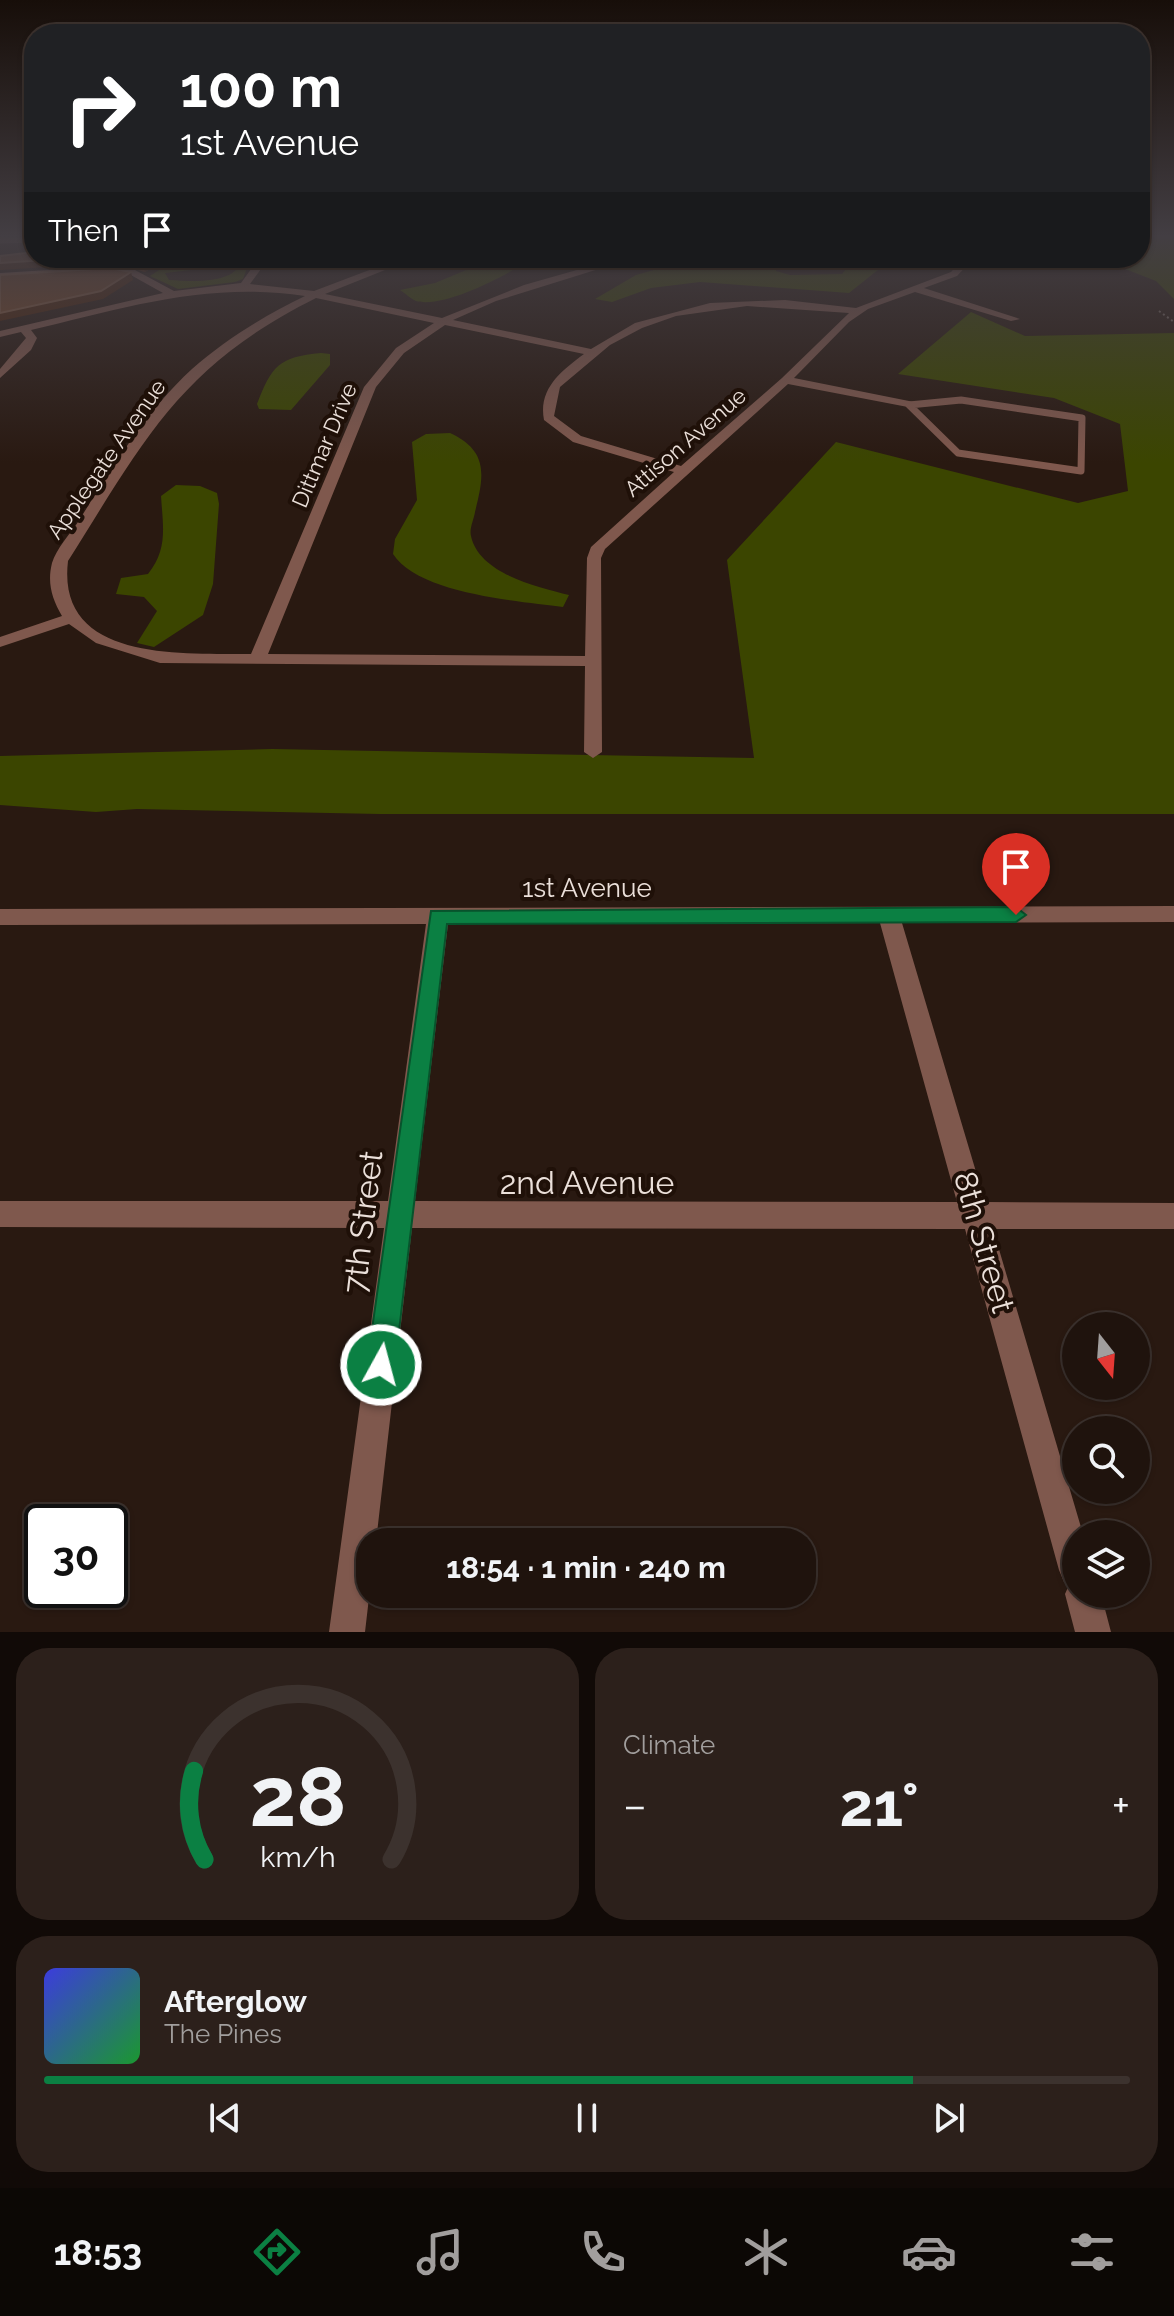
<!DOCTYPE html>
<meta charset="utf-8">
<style>
body{margin:0;font-family:Raleway,sans-serif;background:#2c201b;color:#f1f3f6;height:100vh;display:flex;flex-direction:column;font-size:30px;white-space:nowrap}
*{box-sizing:border-box;margin:0}
p{font-size:26px;color:#a19e9d}
.icon{flex:none;width:44px;height:44px;fill:none;stroke:currentColor;stroke-width:2;stroke-linecap:round;stroke-linejoin:round}
.map{position:relative;height:1632px;overflow:hidden}
.sheet{display:flex;flex-direction:column;gap:16px;padding:16px;background:#110a07;flex:1}
.sheet>*{flex:none}
.hud{position:absolute;left:24px;top:24px;width:1126px;height:244px;border-radius:32px;box-shadow:0 2px 6px #0004,0 0 0 2px #3c322e;background:#202124;color:#fff;overflow:hidden}
.needle{width:52px;rotate:163deg}
.tools{position:absolute;left:1062px;top:1312px;display:grid;gap:16px}
.tools a{display:grid;place-items:center;width:88px;height:88px;border-radius:50%;background:#1f130d;box-shadow:0 2px 6px #0004,0 0 0 2px #3c322e;font-size:40px}
.speed{position:absolute;left:24px;top:1504px;display:flex;gap:16px;font-size:40px;font-weight:700;text-align:center}
.speed>*{display:grid;place-content:center;width:104px;height:104px;border-radius:50%;background:#1f130d;box-shadow:0 2px 6px #0004,0 0 0 2px #3c322e;line-height:1}
.speed .limit{border:4px solid #111;border-radius:12px;background:#fff;color:#111}
.pin{position:absolute;display:grid;place-items:center;width:68px;height:68px;color:#fff;margin:-82px -34px;border-radius:50% 50% 50% 0;rotate:-45deg;box-shadow:0 0 8px #0007}
.pin .icon{rotate:45deg}
.me{position:absolute;width:88px;margin:-44px;rotate:7deg;stroke-linejoin:round;filter:drop-shadow(0 0 6px #0008)}
.turn{display:flex;align-items:center;gap:28px;height:168px;padding:0 24px;font-size:36px}
.turn .icon{width:104px;height:104px;stroke-width:2.5}
.turn b{display:block;font-size:56px;line-height:68px}
.then{display:flex;align-items:center;height:76px;padding:0 24px;background:#0003;gap:16px;font-size:30px}
.big{font-size:60px;font-weight:700;line-height:1.1}
.sheet .tile{flex:1;display:flex;flex-direction:column;justify-content:center;gap:12px;min-width:0;padding:0 28px;border-radius:32px;background:#2c201b}
.sheet .dial{align-items:center;gap:0}
.dial svg{height:208px;overflow:visible;fill:none;stroke:#3c322e;stroke-width:7;stroke-linecap:round;text-anchor:middle}
.dial text{fill:#f1f3f6;stroke:none}
.song{display:flex;align-items:center;gap:24px}
.cover{width:96px;height:96px;border-radius:12px;background:linear-gradient(135deg,hsl(240 70% 55%),hsl(130 70% 35%))}
.played{height:8px;border-radius:4px;background:linear-gradient(90deg,#0b8043 80%,#3c322e 80%)}
.keys{display:flex;justify-content:space-around;direction:ltr}
.heat{display:flex;justify-content:space-between;align-items:center;font-size:44px;direction:ltr}
.sheet .tiles{flex:1;display:grid;gap:16px;grid-template-columns:1fr 1fr}
.tile:last-child{grid-column:span 2}
.trip{position:absolute;left:356px;top:1528px;width:460px;height:80px;border-radius:32px;background:#1f130d;box-shadow:0 2px 6px #0004,0 0 0 2px #3c322e;font-weight:700;line-height:80px;text-align:center}
.menu{display:flex;height:128px;justify-content:space-around;align-items:center;background:#0c0805;color:#a19e9d}
.menu .icon{width:56px;height:56px}
.menu .on{color:#0b8043}
.menu b{font-size:36px;color:#f1f3f6}
.map>svg:first-child{display:block}
.green{fill:#3b4500}
.lines{fill:none;stroke-linecap:round;stroke-linejoin:round}
.path{stroke:#7c6e67;stroke-width:2;stroke-dasharray:2 3;stroke-linecap:butt}
.service-far1{stroke:#7f584d;stroke-width:5}
.service{stroke:#7f584d;stroke-width:7}
.minor{fill:#7f584d;fill-rule:evenodd}
.wall{fill:#6d3511}
.shaded-wall{fill:#4c2208}
.building{fill:#7a4727;stroke:#8c5f43;stroke-width:2}
.route{fill:#0b8043;stroke:#07532c;stroke-width:2}
.labels{text-anchor:middle;stroke-width:8;stroke-linejoin:round;paint-order:stroke}
.far-street-label{font-size:22px;fill:#ebe0da;stroke:#1f1008}
.street-label{font-size:26px;fill:#ebe0da;stroke:#1f1008}
.near-street-label{font-size:32px;fill:#ebe0da;stroke:#1f1008}
</style>
<div class="map">
<svg width="1174" height="1632" viewBox="0 0 1174 1632">
<rect width="100%" height="100%" fill="#291911"/>
<path class="green" d="M 1140,235 L 1174,235 L 1174,299 L 1156,281 L 1102,260 L 1140,258 Z
M 214,258 L 234,265 L 165,273 L 169,280 C 188,281 211,283 229,275 C 239,270 240,262 250,260 L 243,279 L 235,282 L 178,289 L 150,276 L 162,268 Z
M 495,258 L 532,258 C 510,274 444,309 416,301 C 411,299 405,293 400,290 L 435,283 Z
M 696,258 L 776,258 L 776,271 L 790,275 L 842,274 L 855,258 L 893,258 L 849,293 L 700,282 L 651,288 L 612,302 L 595,299 L 636,275 Z
M 971,312 L 1025,336 L 1174,333 L 1174,814 L 380,814 L 137,809 L 96,812 L 0,805 L 0,756 L 272,749 L 754,758 L 727,560 L 836,442 L 1078,503 L 1128,491 L 1120,424 L 1054,398 L 898,374 Z
M 321,353 L 330,354 L 330,365 L 291,410 L 259,409 L 257,404 C 272,366 278,357 321,353 Z
M 450,433 C 489,451 484,476 475,512 C 474,519 469,529 471,536 C 479,574 538,587 569,595 L 563,607 C 518,601 419,594 393,554 L 395,539 L 417,500 L 412,442 L 426,434 Z
M 176,485 L 200,486 L 217,493 L 219,504 L 213,584 L 203,615 L 154,647 L 137,643 L 157,611 L 144,597 L 116,594 L 121,578 L 148,574 C 168,549 163,527 161,496 Z"/>
<g class="lines">
<path class="path" d="M 1159,311 L 1174,322"/>
<path class="service-far1" d="M 0,241 L 34,240"/>
<path class="service" d="M 961,400 L 1082,418 L 1081,471 L 958,453 L 909,405 Z"/>
<path class="minor" d="M 259,258 L 269,258 L 250,284 L 314,291 L 401,258 L 415,258 L 325,294 L 442,318 L 524,285 L 619,258 L 634,258 L 496,301 L 453,320 L 591,349 L 635,323 L 710,303 L 785,300 L 856,308 L 951,272 L 964,258 L 974,258 L 957,276 L 924,288 L 1020,319 L 1011,321 L 915,292 L 868,309 L 849,322 L 794,378 L 909,401 L 913,402 L 913,408 L 788,384 L 605,549 L 601,558 L 602,752 L 593,758 L 584,752 L 585,666 L 160,663 L 96,643 L 69,624 L 0,647 L 0,637 L 62,616 C 52,599 47,583 52,563 C 56,549 70,534 78,522 C 112,468 145,412 192,369 C 226,339 264,316 305,296 C 209,281 123,308 31,330 L 37,338 L 31,350 L 0,378 L 0,369 L 26,338 L 21,332 L 0,337 L 0,331 L 163,293 L 129,274 L 112,272 L 0,279 L 0,273 L 112,266 L 135,270 L 174,291 L 241,283 ZM 316,298 L 434,323 L 396,348 L 364,387 L 251,654 C 183,653 56,663 68,561 C 145,439 180,366 316,298 ZM 747,306 L 849,313 L 782,378 L 681,466 L 581,436 L 554,416 L 560,387 L 610,345 L 642,328 L 676,316 ZM 445,325 L 584,354 C 561,371 538,389 544,420 L 573,442 L 674,472 L 591,547 L 587,558 L 585,656 L 268,654 L 376,387 L 404,353 Z
M 1174,906 L 1174,922 L 902,923 L 985,1202 L 1174,1203 L 1174,1229 L 993,1229 L 1083,1534 L 1076,1534 L 1076,1594 L 1101,1594 L 1111,1632 L 1075,1632 L 1065,1594 L 1069,1585 L 1064,1582 L 1059,1570 L 965,1229 L 412,1228 L 376,1542 L 370,1542 L 370,1589 L 365,1632 L 329,1632 L 384,1228 L 0,1227 L 0,1201 L 388,1201 L 426,924 L 0,925 L 0,909 ZM 880,923 L 957,1202 L 415,1201 L 448,924 Z"/>
</g>
<path class="wall" d="M 34,258 L 165,258 L 165,259 L 145,272 L 112,263 Z"/>
<path class="shaded-wall" d="M 76,258 L 110,258 L 112,263 L 0,270 L 0,263 Z
M 153,258 L 165,259 L 145,272 L 143,265 Z
M 131,272 L 133,280 L 103,299 L 0,321 L 0,313 Z"/>
<path class="building" d="M 34,252 L 34,258 L 76,258 L 0,263 L 0,256 Z
M 118,258 L 153,258 L 143,265 Z
M 110,268 L 131,272 L 101,291 L 0,313 L 0,275 Z"/>
<linearGradient id="sky" x2="0" y2="1"><stop stop-color="#170e09"/><stop offset="0.51" stop-color="#433e43"/><stop offset="1" stop-color="#433e43" stop-opacity="0"/></linearGradient>
<rect width="1174" height="463" fill="url(#sky)"/>
<path class="route" d="M 1016,907 L 1026,915 L 1016,922 L 447,924 L 395,1365 L 390,1375 L 381,1379 L 371,1375 L 367,1365 L 431,911 Z"/>
<g class="labels">
<g class="far-street-label">
<text transform="translate(685 442) rotate(-41)" y="8">Attison Avenue</text>
<text transform="translate(324 445) rotate(-67)" y="8">Dittmar Drive</text>
<text transform="translate(106 459) rotate(-55)" y="8">Applegate Avenue</text>
</g>
<g class="street-label">
<text x="587" y="897">1st Avenue</text>
</g>
<g class="near-street-label">
<text x="587" y="1194">2nd Avenue</text>
<text transform="translate(363 1222) rotate(-83)" y="11">7th Street</text>
<text transform="translate(984 1242) rotate(74)" y="11">8th Street</text>
</g>
</g>
</svg>
<div class="tools">
<a><svg class="needle" viewBox="-14 -14 28 28"><path d="M0-13l5 13h-10z" fill="#e53935"/><path d="M0 13l5-13h-10z" fill="#a19e9d"/></svg></a>
<a><svg class="icon" aria-label="search" viewBox="0 0 24 24"><circle cx="10" cy="10" r="6"/><path d="M15 15l6 6"/></svg></a>
<a><svg class="icon" aria-label="layers" viewBox="0 0 24 24"><path d="M12 4l9 5-9 5-9-5zM3 14l9 5 9-5"/></svg></a>
</div>
<div class="speed"><div class="limit">30</div></div>
<div class="pin" style="left:1016px;top:915px;background:#d93025"><svg class="icon" aria-label="arrive" viewBox="0 0 24 24"><path d="M6 21V4h12l-3 4 3 4H6"/></svg></div>
<svg class="me" style="left:381px;top:1365px" viewBox="-20 -20 40 40"><circle r="17" fill="#0b8043" stroke="#fff" stroke-width="3"/><path d="M0-11L8 9 0 5-8 9z" fill="#fff"/></svg>
<div class="trip">18:54 · 1 min · 240 m</div>
<div class="hud">
<div class="turn"><svg class="icon" aria-label="right" viewBox="0 0 24 24"><path d="M7 20v-9h11M14 6l5 5-5 5"/></svg><div><b>100 m</b>1st Avenue</div></div>
<div class="then">Then<svg class="icon" aria-label="arrive" viewBox="0 0 24 24"><path d="M6 21V4h12l-3 4 3 4H6"/></svg></div>
</div>
</div>
<section class="sheet">
<div class="tiles">
<div class="tile dial"><svg viewBox="0 0 100 80">
<path d="M14 69A42 42 0 1 1 86 69"/>
<path d="M14 69A42 42 0 0 1 10 35" stroke="#0b8043"/>
<text x="50" y="56" font-size="32" font-weight="700">28</text>
<text x="50" y="72" font-size="11">km/h</text>
</svg></div>
<div class="tile"><p>Climate</p>
<div class="heat"><a>−</a><b class="big">21°</b><a>+</a></div>
</div>
<div class="tile">
<div class="song"><i class="cover"></i><div><b>Afterglow</b><p>The Pines</p></div></div>
<div class="played"></div>
<div class="keys"><svg class="icon" aria-label="previous" viewBox="0 0 24 24"><path d="M18 5L8 12l10 7zM5 5v14"/></svg><svg class="icon" aria-label="pause" viewBox="0 0 24 24"><path d="M8 5v14M16 5v14"/></svg><svg class="icon" aria-label="next" viewBox="0 0 24 24"><path d="M6 5l10 7-10 7zM19 5v14"/></svg></div>
</div>
</div>
</section>
<nav class="menu">
<b>18:53</b>
<svg class="icon on" aria-label="directions" viewBox="0 0 24 24"><path d="M12 3l9 9-9 9-9-9zM9 14v-3h6M13 9l2 2-2 2"/></svg>
<svg class="icon" aria-label="music" viewBox="0 0 24 24"><path d="M9 18V5l10-2v13"/><circle cx="6" cy="18" r="3"/><circle cx="16" cy="16" r="3"/></svg>
<svg class="icon" aria-label="phone" viewBox="0 0 24 24"><path d="M5 4h4l2 5-3 2q2 4 5 5l2-3 5 2v4C11 20 4 13 5 4z"/></svg>
<svg class="icon" aria-label="climate" viewBox="0 0 24 24"><path d="M12 3v18M4 7l16 10M4 17L20 7"/></svg>
<svg class="icon" aria-label="car" viewBox="0 0 24 24"><path d="M5 17H2v-5l4-1 3-4h7l3 4 3 1v5h-3M9 17h6M6 11h13"/><circle cx="7" cy="17" r="2"/><circle cx="17" cy="17" r="2"/></svg>
<svg class="icon" aria-label="filters" viewBox="0 0 24 24"><path d="M4 7h16M4 17h16"/><circle cx="9" cy="7" r="2"/><circle cx="15" cy="17" r="2"/></svg>
</nav>
